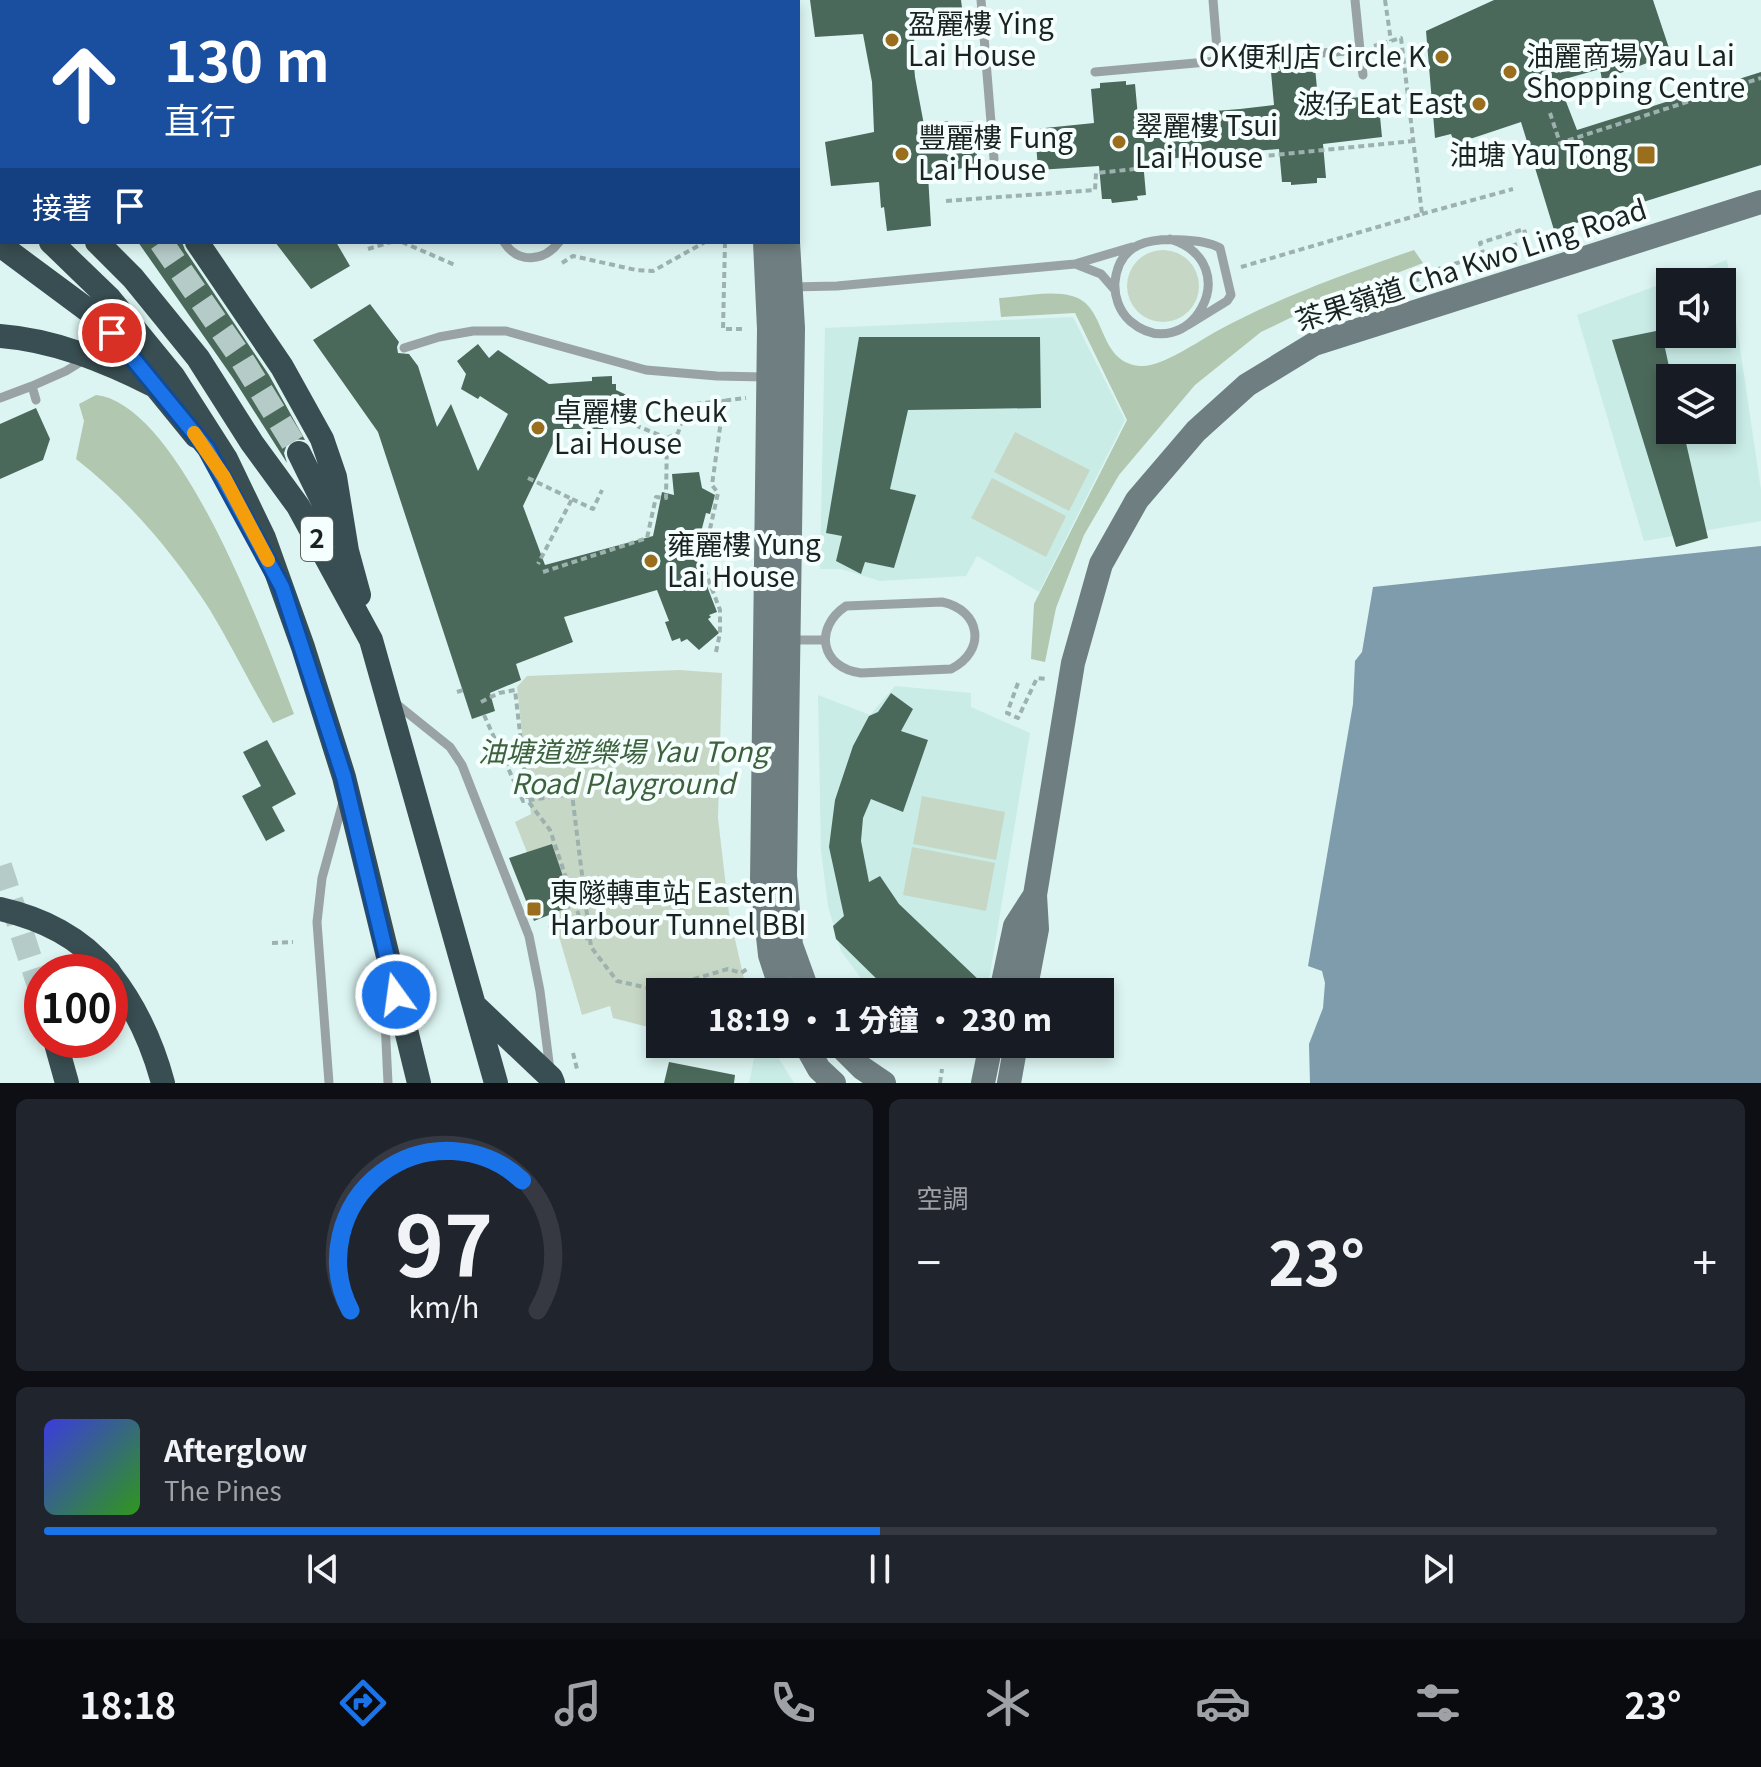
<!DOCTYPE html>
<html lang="zh-TW">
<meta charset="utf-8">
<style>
body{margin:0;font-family:Georgia,"Noto Sans TC",serif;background:#20242c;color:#f1f3f6;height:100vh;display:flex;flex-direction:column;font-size:30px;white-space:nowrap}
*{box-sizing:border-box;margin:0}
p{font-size:26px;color:#9ea1a6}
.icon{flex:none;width:44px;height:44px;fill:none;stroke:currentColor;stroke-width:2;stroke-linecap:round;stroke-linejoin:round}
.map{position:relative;height:1083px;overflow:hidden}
.details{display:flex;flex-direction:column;gap:16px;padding:16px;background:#0d0f14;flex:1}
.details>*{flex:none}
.hud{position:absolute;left:0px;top:0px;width:800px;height:244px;box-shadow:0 4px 12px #0003;background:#1a4fa0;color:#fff;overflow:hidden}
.tools{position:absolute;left:1656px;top:268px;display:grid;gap:16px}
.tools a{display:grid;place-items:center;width:80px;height:80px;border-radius:0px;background:#171b24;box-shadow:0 4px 12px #0003;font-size:40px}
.speed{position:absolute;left:24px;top:954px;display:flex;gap:16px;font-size:40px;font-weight:700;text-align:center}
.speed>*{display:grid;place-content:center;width:104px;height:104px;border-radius:50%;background:#171b24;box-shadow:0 4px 12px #0003;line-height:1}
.speed .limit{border:12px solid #d22;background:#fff;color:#111}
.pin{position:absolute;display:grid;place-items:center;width:68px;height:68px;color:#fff;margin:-34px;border:4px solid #fff;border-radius:50%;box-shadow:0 2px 8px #0007}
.me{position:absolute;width:88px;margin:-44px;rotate:346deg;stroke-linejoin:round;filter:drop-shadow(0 0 6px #0008)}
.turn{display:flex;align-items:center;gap:28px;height:168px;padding:0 32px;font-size:36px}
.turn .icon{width:104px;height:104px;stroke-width:2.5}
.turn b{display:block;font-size:56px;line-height:68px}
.then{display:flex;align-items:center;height:76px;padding:0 32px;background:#0003;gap:16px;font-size:30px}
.big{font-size:60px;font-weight:800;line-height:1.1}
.details .widget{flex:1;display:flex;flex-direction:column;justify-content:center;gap:12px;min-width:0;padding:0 28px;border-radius:12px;background:#20242c}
.details .dial{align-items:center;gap:0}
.dial svg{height:208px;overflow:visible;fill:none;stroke:#363941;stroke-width:7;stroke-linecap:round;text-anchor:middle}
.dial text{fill:#f1f3f6;stroke:none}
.song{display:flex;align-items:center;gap:24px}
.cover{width:96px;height:96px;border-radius:12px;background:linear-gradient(135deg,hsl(240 70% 55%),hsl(110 70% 35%))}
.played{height:8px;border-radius:4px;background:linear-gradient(90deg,#1a73e8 50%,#363941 50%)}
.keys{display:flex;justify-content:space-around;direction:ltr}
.heat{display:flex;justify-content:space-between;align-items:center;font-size:44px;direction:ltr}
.details .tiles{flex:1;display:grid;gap:16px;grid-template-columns:1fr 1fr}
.widget:last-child{grid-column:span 2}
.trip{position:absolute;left:646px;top:978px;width:468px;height:80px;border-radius:0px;background:#171b24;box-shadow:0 4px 12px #0003;font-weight:800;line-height:80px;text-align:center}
.tabs{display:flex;height:128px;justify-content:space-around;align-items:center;background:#090b0e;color:#9ea1a6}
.tabs .icon{width:56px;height:56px}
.tabs .on{color:#1a73e8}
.tabs b{font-size:36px;color:#f1f3f6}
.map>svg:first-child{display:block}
.built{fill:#c9ece7;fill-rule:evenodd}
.green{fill:#c7d7c5}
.forest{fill:#b1c7af}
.water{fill:#7e9cac}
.building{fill:#4b695b}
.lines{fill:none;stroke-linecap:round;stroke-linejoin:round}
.highway-tunnel{stroke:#b5cbc8;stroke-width:24;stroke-dasharray:24 12;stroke-linecap:butt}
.path{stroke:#9db1ae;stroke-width:4;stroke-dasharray:6 4;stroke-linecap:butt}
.lane{stroke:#99a3a5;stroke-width:9}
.secondary{stroke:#6f7e81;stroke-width:24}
.highway{stroke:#394e52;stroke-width:24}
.path-bridge{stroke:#9db1ae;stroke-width:4;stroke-dasharray:6 4;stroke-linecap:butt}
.highway-bridge{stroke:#394e52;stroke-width:24}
.route-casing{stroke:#114b97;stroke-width:20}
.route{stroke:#1a73e8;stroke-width:14}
.slow{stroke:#f59e0b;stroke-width:14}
.poi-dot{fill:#9a6e1c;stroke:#f5fffd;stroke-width:3}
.labels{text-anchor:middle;stroke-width:8;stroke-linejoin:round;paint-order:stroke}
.shield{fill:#f5fffd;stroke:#5c6564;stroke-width:2}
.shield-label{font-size:26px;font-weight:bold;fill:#1a2322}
.poi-label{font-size:28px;fill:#1a2322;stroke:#f5fffd;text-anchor:start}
.street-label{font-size:28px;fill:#1a2322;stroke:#f5fffd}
.park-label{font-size:28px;font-style:italic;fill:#3e613d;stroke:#f5fffd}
</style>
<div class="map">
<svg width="1761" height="1083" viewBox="0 0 1761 1083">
<rect width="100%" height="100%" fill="#dcf5f2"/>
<path class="built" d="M 1727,260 L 1761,490 L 1761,521 L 1644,541 L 1577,315 ZM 1670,282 L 1722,282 L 1722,334 L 1670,334 ZM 1670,378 L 1722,378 L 1722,430 L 1670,430 Z
M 1073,317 L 1125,420 L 1039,592 L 977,556 L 966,576 L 880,581 L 841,569 L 820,569 L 825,328 Z
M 895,686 L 971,693 L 971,707 L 1030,733 L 987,992 L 871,992 L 841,951 L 828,906 L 821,851 L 818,695 L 870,715 Z
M 757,1044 L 770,1044 L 794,1083 L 749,1083 Z"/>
<path class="green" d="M1127 286a36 36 0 1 1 72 0a36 36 0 1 1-72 0Z
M 1015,432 L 1090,470 L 1069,511 L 994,472 Z
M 992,478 L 1066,516 L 1046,557 L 971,518 Z
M 679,670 L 722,673 L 718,818 L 729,913 L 747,992 L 660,992 L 660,1030 L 613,1018 L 610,1006 L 582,1015 L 555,923 L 515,822 L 531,814 L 517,687 L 527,676 Z
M 922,796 L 1005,812 L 996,860 L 913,844 Z
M 912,847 L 995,863 L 986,911 L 903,895 Z"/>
<path class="forest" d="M 1414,250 L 1423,263 L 1327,300 L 1261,332 L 1195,385 L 1119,475 L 1084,535 L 1056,608 L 1045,662 L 1031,659 L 1034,604 L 1127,420 L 1075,313 L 1001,317 L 999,298 C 1021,297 1050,290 1072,296 C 1108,305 1096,362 1140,366 C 1160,368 1199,341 1217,331 C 1280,297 1347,273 1414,250 Z
M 96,395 C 181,404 266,641 294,714 L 273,723 C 251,686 232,646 210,610 C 175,555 128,499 76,459 L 84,421 L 79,404 Z"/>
<path class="water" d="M 1761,546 L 1761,1083 L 1310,1083 L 1309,1044 L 1323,1008 L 1325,983 L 1322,971 L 1308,966 L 1353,704 L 1355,661 L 1362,652 L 1373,587 Z"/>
<path class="building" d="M 810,0 L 961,0 L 963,15 L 912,25 L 916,53 L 913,53 L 915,77 L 924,125 L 948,121 L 949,123 L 973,121 L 978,165 L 928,175 L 931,226 L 887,231 L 884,207 L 881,208 L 879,182 L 831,186 L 825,142 L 874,132 L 872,82 L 863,34 L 815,37 Z
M 1494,0 L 1653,0 L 1671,54 L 1602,80 L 1600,69 L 1558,81 L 1577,130 L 1761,72 L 1761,165 L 1554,230 L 1521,122 L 1455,144 L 1451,134 L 1435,138 L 1426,31 Z
M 1305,64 L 1305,68 L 1315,67 L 1318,100 L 1378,96 L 1382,137 L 1323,144 L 1326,178 L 1317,178 L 1317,183 L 1291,185 L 1291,182 L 1282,182 L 1279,149 L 1143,161 L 1146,195 L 1137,196 L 1138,200 L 1112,203 L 1111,199 L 1102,199 L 1099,166 L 1038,170 L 1035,129 L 1094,123 L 1091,89 L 1100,88 L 1100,83 L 1126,81 L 1126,85 L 1135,84 L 1138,117 L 1240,109 L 1274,105 L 1271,72 L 1280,71 L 1279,66 Z
M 138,242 L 182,242 L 185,250 L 269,375 L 305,440 L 293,439 L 287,444 L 284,453 L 287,463 L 233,378 Z
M 275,242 L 336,242 L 350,266 L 311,289 Z
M 370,304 L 399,342 L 397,347 L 398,353 L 409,354 L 418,366 L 437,427 L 451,404 L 478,471 L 508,414 L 480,396 L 478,399 L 461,389 L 466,374 L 457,361 L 478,344 L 489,358 L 498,350 L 549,384 L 592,381 L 592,377 L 612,376 L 612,384 L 616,384 L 616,390 L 631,397 L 624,422 L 604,417 L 603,429 L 560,429 L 523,506 L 545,565 L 653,536 L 662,492 L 674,495 L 672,474 L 699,472 L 702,488 L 715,495 L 710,514 L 706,513 L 695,555 L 717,612 L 709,615 L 711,617 L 708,619 L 719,633 L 699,650 L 687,639 L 681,642 L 680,638 L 672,641 L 665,622 L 669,621 L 657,590 L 564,617 L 573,642 L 516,664 L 521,680 L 490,693 L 495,711 L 472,719 L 378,432 L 313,340 Z
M 1661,330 L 1670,371 L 1670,430 L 1683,430 L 1708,538 L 1676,547 L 1612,340 Z
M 859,337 L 1040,337 L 1041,408 L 908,410 L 890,489 L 916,495 L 894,568 L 865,562 L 861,574 L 836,561 L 842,536 L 826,533 Z
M 36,408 L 50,439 L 43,460 L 0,479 L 0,424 Z
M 891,693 L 913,709 L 901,731 L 928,740 L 903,812 L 871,799 L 863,818 L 861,841 L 869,882 L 880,876 L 899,904 L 982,983 L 974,992 L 890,992 L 836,939 L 833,926 L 844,916 L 829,847 L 835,800 L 853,746 L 869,716 L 878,712 Z
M 267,740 L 296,794 L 272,807 L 285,831 L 266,841 L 242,796 L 261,786 L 243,752 Z
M 552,844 L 571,900 L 562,903 L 564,909 L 534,921 L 509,858 Z
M 669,1062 L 735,1075 L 734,1083 L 664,1083 Z"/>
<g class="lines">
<path class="highway-tunnel" d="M 1,0 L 2,2
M 161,242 L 241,358 L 299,453
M 0,866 L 42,995"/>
<path class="path" d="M 260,0 L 261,2
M 389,0 L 390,2
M 1385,0 L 1391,41
M 1550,113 L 1560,143 L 1761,78
M 946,201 L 1095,190 L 1096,173 L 1413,141
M 1422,214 L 1513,189
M 402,242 L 455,265
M 725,242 L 723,329 L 746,329
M 368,249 L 391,242
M 562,263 L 573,256 L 636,270 L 653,271 L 705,242
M 1487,265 L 1480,243 L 1524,229 L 1527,241
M 1241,267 L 1422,214 L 1401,38 L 1374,46
M 1416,276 L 1421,290
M 667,438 L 678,433 L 687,405 L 746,398
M 528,478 L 572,499 L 538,564
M 572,499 L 593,509 L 602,490
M 543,572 L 647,538 L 656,497 L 666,498 L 667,438 L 620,419
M 716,652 L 720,633 L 720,610 L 699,555 L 704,536 L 710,529 L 718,493 L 712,485 L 724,399
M 1018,683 L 1007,713 L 1018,718 L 1037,678 L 1047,679
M 457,692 L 463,690
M 481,702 L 499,693 L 515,690 L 528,801 L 550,830 L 582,925 L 573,928
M 484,715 L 523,801 L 572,794 L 591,947 L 617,981 L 657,990 L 728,969 L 741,973 L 747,969
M 564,908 L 575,905
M 582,925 L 588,941
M 549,928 L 579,917
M 272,943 L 293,942
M 573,1053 L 577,1069
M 940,1083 L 942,1069"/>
<path class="lane" d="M 446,0 L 447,2
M 981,0 L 994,159
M 1360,50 L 1363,75
M 1218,61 L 1360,50 L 1355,0
M 1095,72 L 1218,61 L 1213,0
M 1170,239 C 1250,264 1188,370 1130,321 C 1119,311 1114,296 1115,282 C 1119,241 1152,238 1184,240 C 1197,241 1209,242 1220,248 L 1231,295 L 1227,301 L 1188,325
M 504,242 C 518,264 544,262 559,242
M 1078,265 L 1101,274 L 1115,290
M 791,287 L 837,286 L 1075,264 L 1132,247
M 404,348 L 439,337 L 473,331 L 506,331 L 646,370 L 717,376 L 768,377
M 0,398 L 32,386
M 36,400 L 32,386 L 66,371 L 87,358
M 942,602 C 981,610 987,651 951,669 L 861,673 C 821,668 813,628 846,606 Z
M 791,640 L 825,640
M 394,702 L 450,747 L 462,765 L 529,936 L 540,991 L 550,1070
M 383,979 L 388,1083
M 329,1083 L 317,922 L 322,878 L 343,802"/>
<path class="secondary" d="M 683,0 L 684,2
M 725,0 L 726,2
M 765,242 L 769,329 L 762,881 L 770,955 L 782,992
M 788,242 L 793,328 L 785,876 L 791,945 L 808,992
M 1001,992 L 1015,926 L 1035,895
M 1025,992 L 1037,929 L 1035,895 L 1073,663 L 1101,564 L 1137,500 L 1196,431 L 1247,385 L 1314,344 L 1761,202
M 805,1044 L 819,1069 L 834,1083
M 838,1044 L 862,1068 L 884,1083
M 983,1083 L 991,1044
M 1009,1083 L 1016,1044"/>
<path class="highway" d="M 35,0 L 36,2
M 0,162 L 2,164
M 0,200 L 2,202
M 51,242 L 110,299 L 173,376 L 226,459 L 264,538 L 303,647 L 344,777 L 419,1083
M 97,242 L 133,278 L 198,358 L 252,443 L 298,506 L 371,640 L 496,1083
M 197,242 L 282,367 L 322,439 L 335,477 L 347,551 L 359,595
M 0,245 L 89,311 L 112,333 L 196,436
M 0,336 C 54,340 105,361 153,385
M 299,453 L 334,524
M 110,974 C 136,1007 152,1042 163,1083
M 474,1005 L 551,1078 L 553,1083
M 55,1040 L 67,1083"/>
<path class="path-bridge" d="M 1416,276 L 1527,241"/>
<path class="highway-bridge" d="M 0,909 C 43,919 80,937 109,972"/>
</g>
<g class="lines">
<g class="route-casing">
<path id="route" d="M 112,333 L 207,449 L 282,587 L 344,777 L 396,995"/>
</g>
<use href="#route" class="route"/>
<path class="slow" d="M 194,433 L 224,477 L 268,560"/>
</g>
<g class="poi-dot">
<circle cx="892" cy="40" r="8"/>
<circle cx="1442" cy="57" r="8"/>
<circle cx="1510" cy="72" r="8"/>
<circle cx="1479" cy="104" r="8"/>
<circle cx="1119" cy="142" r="8"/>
<circle cx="902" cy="154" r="8"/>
<rect x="1636" y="145" width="20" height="20" rx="4"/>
<circle cx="538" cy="428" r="8"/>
<circle cx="651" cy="561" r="8"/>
<rect x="526" y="901" width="16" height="16" rx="4"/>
</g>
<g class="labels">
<rect class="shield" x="301" y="517" width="32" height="44" rx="6"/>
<g class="shield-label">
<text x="317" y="548">2</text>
</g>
<g class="poi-label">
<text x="908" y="34">盈麗樓 Ying<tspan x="908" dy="32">Lai House</tspan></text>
<text x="1526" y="66">油麗商場 Yau Lai<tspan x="1526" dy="32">Shopping Centre</tspan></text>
<text x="1426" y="67" text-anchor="end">OK便利店 Circle K</text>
<text x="1463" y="114" text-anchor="end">波仔 Eat East</text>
<text x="1135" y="136">翠麗樓 Tsui<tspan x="1135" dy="32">Lai House</tspan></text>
<text x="918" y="148">豐麗樓 Fung<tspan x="918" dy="32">Lai House</tspan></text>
<text x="1628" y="165" text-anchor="end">油塘 Yau Tong</text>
<text x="554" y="422">卓麗樓 Cheuk<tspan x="554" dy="32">Lai House</tspan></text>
<text x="667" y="555">雍麗樓 Yung<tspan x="667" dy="32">Lai House</tspan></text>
<text x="550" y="903">東隧轉車站 Eastern<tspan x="550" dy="32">Harbour Tunnel BBI</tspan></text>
</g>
<g class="street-label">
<text transform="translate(1471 265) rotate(-18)" y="10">茶果嶺道 Cha Kwo Ling Road</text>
</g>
<g class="park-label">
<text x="623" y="762">油塘道遊樂場 Yau Tong<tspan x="623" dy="32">Road Playground</tspan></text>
</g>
</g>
</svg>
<div class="tools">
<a><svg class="icon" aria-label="sound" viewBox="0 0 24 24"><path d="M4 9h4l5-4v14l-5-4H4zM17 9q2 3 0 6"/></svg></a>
<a><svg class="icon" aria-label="layers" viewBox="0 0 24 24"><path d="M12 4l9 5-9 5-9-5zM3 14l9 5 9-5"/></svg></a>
</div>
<div class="speed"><div class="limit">100</div></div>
<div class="pin" style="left:112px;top:333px;background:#d93025"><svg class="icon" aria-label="arrive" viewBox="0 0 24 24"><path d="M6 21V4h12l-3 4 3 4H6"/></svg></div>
<svg class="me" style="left:396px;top:995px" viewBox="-20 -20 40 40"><circle r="17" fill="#1a73e8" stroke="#fff" stroke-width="3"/><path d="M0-11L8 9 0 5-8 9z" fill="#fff"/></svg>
<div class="trip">18:19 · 1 分鐘 · 230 m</div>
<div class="hud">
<div class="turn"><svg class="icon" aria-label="ahead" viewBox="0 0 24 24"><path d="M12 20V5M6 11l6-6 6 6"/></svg><div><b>130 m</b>直行</div></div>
<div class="then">接著<svg class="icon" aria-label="arrive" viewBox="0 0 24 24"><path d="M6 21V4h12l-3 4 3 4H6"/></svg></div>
</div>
</div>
<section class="details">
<div class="tiles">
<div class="widget dial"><svg viewBox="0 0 100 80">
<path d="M14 69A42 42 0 1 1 86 69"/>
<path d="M14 69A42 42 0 0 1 80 19" stroke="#1a73e8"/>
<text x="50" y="56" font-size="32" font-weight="700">97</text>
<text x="50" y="72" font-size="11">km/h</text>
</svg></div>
<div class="widget"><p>空調</p>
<div class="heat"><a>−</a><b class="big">23°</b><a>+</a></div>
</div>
<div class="widget">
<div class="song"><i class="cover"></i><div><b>Afterglow</b><p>The Pines</p></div></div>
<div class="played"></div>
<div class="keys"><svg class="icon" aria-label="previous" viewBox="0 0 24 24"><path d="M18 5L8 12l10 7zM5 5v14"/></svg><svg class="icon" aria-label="pause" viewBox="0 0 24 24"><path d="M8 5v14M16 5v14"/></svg><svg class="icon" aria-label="next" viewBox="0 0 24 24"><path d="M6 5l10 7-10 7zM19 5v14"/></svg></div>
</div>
</div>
</section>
<nav class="tabs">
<b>18:18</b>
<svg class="icon on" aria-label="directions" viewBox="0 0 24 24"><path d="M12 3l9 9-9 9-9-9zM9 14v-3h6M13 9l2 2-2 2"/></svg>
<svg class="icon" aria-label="music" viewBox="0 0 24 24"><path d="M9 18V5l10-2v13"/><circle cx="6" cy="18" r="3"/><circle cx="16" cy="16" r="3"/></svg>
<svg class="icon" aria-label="phone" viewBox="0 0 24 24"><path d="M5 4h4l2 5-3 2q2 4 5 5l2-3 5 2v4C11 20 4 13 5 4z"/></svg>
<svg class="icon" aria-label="climate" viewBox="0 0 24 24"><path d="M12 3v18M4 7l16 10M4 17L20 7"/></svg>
<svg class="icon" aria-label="car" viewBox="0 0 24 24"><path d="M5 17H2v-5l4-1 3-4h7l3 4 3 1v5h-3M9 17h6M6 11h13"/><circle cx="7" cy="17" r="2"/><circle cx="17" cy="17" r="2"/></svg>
<svg class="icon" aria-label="filters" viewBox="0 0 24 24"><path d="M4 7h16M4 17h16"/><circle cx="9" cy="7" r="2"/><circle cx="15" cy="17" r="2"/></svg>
<b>23°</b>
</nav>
